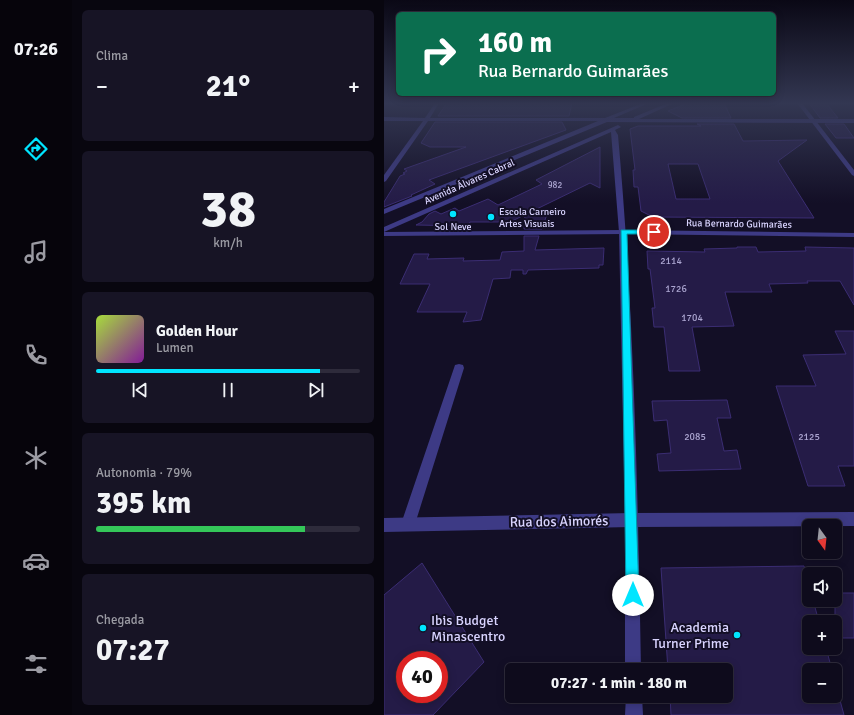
<!DOCTYPE html>
<html lang="pt">
<meta charset="utf-8">
<style>
body{margin:0;font-family:Signika,sans-serif;background:#171425;color:#f1f3f6;height:100vh;display:flex;flex-direction:column;font-size:15px;white-space:nowrap}
*{box-sizing:border-box;margin:0}
p{font-size:13px;color:#9b9ba3}
.icon{flex:none;width:22px;height:22px;fill:none;stroke:currentColor;stroke-width:2;stroke-linecap:round;stroke-linejoin:round}
.map{position:relative;flex:1;overflow:hidden}
.panel{display:flex;flex-direction:column;gap:10px;padding:10px;background:#08060f;width:312px}
.panel>*{flex:none}
.hud{position:absolute;left:12px;top:12px;width:380px;height:84px;border-radius:6px;box-shadow:0 2px 10px #0003,0 0 0 1px #2e2b3b;background:#0b6e4f;color:#fff;overflow:hidden}
.needle{width:26px;rotate:165deg}
.tools{position:absolute;left:418px;top:519px;display:grid;gap:8px}
.tools a{display:grid;place-items:center;width:40px;height:40px;border-radius:6px;background:#0e0b1c;box-shadow:0 2px 10px #0003,0 0 0 1px #2e2b3b;font-size:20px}
.speed{position:absolute;left:12px;top:651px;display:flex;gap:8px;font-size:20px;font-weight:700;text-align:center}
.speed>*{display:grid;place-content:center;width:52px;height:52px;border-radius:50%;background:#0e0b1c;box-shadow:0 2px 10px #0003,0 0 0 1px #2e2b3b;line-height:1}
.speed .limit{border:6px solid #d22;background:#fff;color:#111}
.pin{position:absolute;display:grid;place-items:center;width:34px;height:34px;color:#fff;margin:-17px;border:2px solid #fff;border-radius:50%;box-shadow:0 1px 4px #0007}
.me{position:absolute;width:44px;margin:-22px;rotate:0deg;stroke-linejoin:round;filter:drop-shadow(0 0 3px #0008)}
.turn{display:flex;align-items:center;gap:14px;height:84px;padding:0 16px;font-size:18px}
.turn .icon{width:52px;height:52px;stroke-width:2.5}
.turn b{display:block;font-size:28px;line-height:34px}
.big{font-size:30px;font-weight:800;line-height:1.1}
.panel .widget{flex:1;display:flex;flex-direction:column;justify-content:center;gap:6px;min-width:0;padding:0 14px;border-radius:6px;background:#171425}
.panel .dial{align-items:center;gap:0}
.dial b{font-size:52px;line-height:1}
.song{display:flex;align-items:center;gap:12px}
.cover{width:48px;height:48px;border-radius:6px;background:linear-gradient(135deg,hsl(80 70% 55%),hsl(290 70% 35%))}
.played{height:4px;border-radius:2px;background:linear-gradient(90deg,#00e5ff 85%,#2e2b3b 85%)}
.keys{display:flex;justify-content:space-around;direction:ltr}
.heat{display:flex;justify-content:space-between;align-items:center;font-size:22px;direction:ltr}
.charge{height:6px;border-radius:3px;background:linear-gradient(90deg,#34c759 79%,#2e2b3b 0)}
.trip{position:absolute;left:121px;top:663px;width:228px;height:40px;border-radius:6px;background:#0e0b1c;box-shadow:0 2px 10px #0003,0 0 0 1px #2e2b3b;font-weight:800;line-height:40px;text-align:center}
main{display:flex;flex:1;min-height:0}
.tab-bar{display:flex;flex-direction:column;width:72px;justify-content:space-around;align-items:center;background:#06040b;color:#9b9ba3}
.tab-bar .icon{width:28px;height:28px}
.tab-bar .active{color:#00e5ff}
.tab-bar b{font-size:18px;color:#f1f3f6}
.map>svg:first-child{display:block}
.building{fill:#241b47;stroke:#3b2d73;fill-rule:evenodd}
.lines{fill:none;stroke-linecap:round;stroke-linejoin:round}
.service{fill:#3d3a85;fill-rule:evenodd}
.minor{fill:#3d3a85;fill-rule:evenodd}
.tertiary{fill:#3d3a85;fill-rule:evenodd}
.route{fill:#00e5ff;stroke:#0095a6}
.poi-dot{fill:#00e5ff;stroke:#130f26;stroke-width:1.5}
.labels{text-anchor:middle;stroke-width:4;stroke-linejoin:round;paint-order:stroke}
.far-number-label{font-size:9px;fill:#aca6d1}
.far-street-label{font-size:10px;fill:#d9d4ff;stroke:#130f26}
.far-poi-label{font-size:10px;fill:#d9d4ff;stroke:#130f26;text-anchor:start}
.number-label{font-size:10px;fill:#aca6d1}
.near-street-label{font-size:14px;fill:#d9d4ff;stroke:#130f26}
.near-poi-label{font-size:14px;fill:#d9d4ff;stroke:#130f26;text-anchor:start}
</style>
<main>
<nav class="tab-bar">
<b>07:26</b>
<svg class="icon active" aria-label="directions" viewBox="0 0 24 24"><path d="M12 3l9 9-9 9-9-9zM9 14v-3h6M13 9l2 2-2 2"/></svg>
<svg class="icon" aria-label="music" viewBox="0 0 24 24"><path d="M9 18V5l10-2v13"/><circle cx="6" cy="18" r="3"/><circle cx="16" cy="16" r="3"/></svg>
<svg class="icon" aria-label="phone" viewBox="0 0 24 24"><path d="M5 4h4l2 5-3 2q2 4 5 5l2-3 5 2v4C11 20 4 13 5 4z"/></svg>
<svg class="icon" aria-label="climate" viewBox="0 0 24 24"><path d="M12 3v18M4 7l16 10M4 17L20 7"/></svg>
<svg class="icon" aria-label="car" viewBox="0 0 24 24"><path d="M5 17H2v-5l4-1 3-4h7l3 4 3 1v5h-3M9 17h6M6 11h13"/><circle cx="7" cy="17" r="2"/><circle cx="17" cy="17" r="2"/></svg>
<svg class="icon" aria-label="filters" viewBox="0 0 24 24"><path d="M4 7h16M4 17h16"/><circle cx="9" cy="7" r="2"/><circle cx="15" cy="17" r="2"/></svg>
</nav>
<section class="panel">
<div class="widget"><p>Clima</p>
<div class="heat"><a>−</a><b class="big">21°</b><a>+</a></div>
</div>
<div class="widget dial"><b>38</b><p>km/h</p></div>
<div class="widget">
<div class="song"><i class="cover"></i><div><b>Golden Hour</b><p>Lumen</p></div></div>
<div class="played"></div>
<div class="keys"><svg class="icon" aria-label="previous" viewBox="0 0 24 24"><path d="M18 5L8 12l10 7zM5 5v14"/></svg><svg class="icon" aria-label="pause" viewBox="0 0 24 24"><path d="M8 5v14M16 5v14"/></svg><svg class="icon" aria-label="next" viewBox="0 0 24 24"><path d="M6 5l10 7-10 7zM19 5v14"/></svg></div>
</div>
<div class="widget"><p>Autonomia · 79%</p><b class="big">395 km</b><div class="charge"></div></div>
<div class="widget"><p>Chegada</p><b class="big">07:27</b></div>
</section>
<div class="map">
<svg width="470" height="715" viewBox="0 0 470 715">
<rect width="100%" height="100%" fill="#130f26"/>
<path class="building" d="M 63,103 L 188,103 L 185,116 L 54,116 Z
M 304,103 L 340,103 L 347,118 L 298,118 L 284,111 Z
M 425,103 L 442,103 L 454,118 L 436,118 Z
M 51,122 L 178,122 L 182,130 L 45,180 L 51,184 L 27,195 L 28,196 L 0,207 L 0,202 L 16,176 L 21,174 L 19,173 L 23,171 L 20,169 L 82,147 L 46,147 L 37,143 Z
M 313,124 L 350,124 L 359,141 L 423,140 L 394,161 L 430,218 L 269,217 L 257,211 L 254,187 L 250,187 L 249,170 L 251,170 L 246,129 L 254,126 L 317,126 ZM 284,164 L 314,164 L 326,199 L 292,199 Z
M 441,124 L 460,124 L 470,138 L 452,138 Z
M 216,147 L 216,188 L 206,183 L 126,222 L 86,222 L 84,226 L 32,225 L 38,222 L 45,214 L 51,211 L 57,214 L 71,208 L 75,211 L 104,199 L 114,205 L 158,184 L 152,180 Z
M 163,214 L 158,229 L 140,229 L 141,215 Z
M 140,236 L 155,236 L 151,250 L 220,248 L 219,265 L 215,265 L 215,268 L 144,270 L 142,274 L 139,274 L 139,270 L 127,270 L 126,278 L 109,279 L 97,320 L 79,322 L 83,312 L 33,312 L 46,284 L 16,284 L 30,254 L 45,254 L 43,259 L 80,258 L 79,261 L 116,260 L 118,252 L 140,251 Z
M 353,247 L 372,247 L 374,252 L 422,251 L 421,247 L 470,248 L 470,305 L 456,281 L 423,281 L 424,283 L 385,284 L 388,292 L 341,292 L 350,326 L 308,327 L 316,371 L 285,371 L 280,327 L 270,327 L 268,308 L 271,308 L 266,269 L 264,269 L 263,251 L 321,252 L 320,249 L 353,248 Z
M 451,331 L 470,331 L 470,466 L 454,466 L 461,486 L 424,486 L 392,386 L 432,386 L 419,355 L 462,354 Z
M 343,400 L 347,418 L 333,418 L 340,451 L 353,450 L 357,469 L 275,471 L 273,454 L 287,453 L 283,420 L 270,421 L 268,401 Z
M 38,563 L 100,662 L 49,715 L 0,715 L 0,595 ZM 21,660 L 55,660 L 55,694 L 21,694 Z
M 420,566 L 425,586 L 425,600 L 429,600 L 435,622 L 425,622 L 425,648 L 442,648 L 448,670 L 425,670 L 425,696 L 451,696 L 451,682 L 460,715 L 287,715 L 286,696 L 342,696 L 342,670 L 284,670 L 277,568 Z
M 451,593 L 470,593 L 470,638 L 451,638 Z"/>
<g class="lines">
<path class="service" d="M 75,364 L 79,365 L 80,368 L 31,524 L 29,529 L 24,531 L 19,529 L 17,524 L 70,368 L 71,365 Z"/>
<path class="minor" d="M 413,103 L 418,103 L 470,170 L 470,176 L 468,175 Z
M 239,230 L 470,233 L 470,237 L 239,234 L 0,236 L 0,232 Z
M 470,512 L 470,526 L 248,527 L 0,532 L 0,518 L 248,513 Z"/>
<path class="tertiary" d="M 51,103 L 55,103 L 46,118 L 221,118 L 259,103 L 265,103 L 230,118 L 250,118 L 250,117 L 284,103 L 290,103 L 255,119 L 470,119 L 470,123 L 223,122 L 0,214 L 0,209 L 214,121 L 44,121 L 2,181 L 0,182 L 0,175 L 39,121 L 0,121 L 0,117 L 41,118 Z
M 234,125 L 237,127 L 231,130 L 234,135 C 250,313 254,492 257,670 L 241,670 L 241,520 L 235,232 L 227,132 L 0,232 L 0,227 Z
M 242,696 L 258,696 L 259,715 L 241,715 Z"/>
</g>
<linearGradient id="sky" x2="0" y2="1"><stop stop-color="#0a0815"/><stop offset="0.51" stop-color="#333752"/><stop offset="1" stop-color="#333752" stop-opacity="0"/></linearGradient>
<rect width="470" height="203" fill="url(#sky)"/>
<path class="route" d="M 237,230 L 270,230 L 273,232 L 270,234 L 243,234 L 255,595 L 253,600 L 249,602 L 244,600 L 242,595 Z"/>
<g class="poi-dot">
<circle cx="69" cy="214" r="4"/>
<circle cx="107" cy="217" r="4"/>
<circle cx="39" cy="628" r="4"/>
<circle cx="353" cy="635" r="4"/>
</g>
<g class="labels">
<g class="far-number-label">
<text x="171" y="188">982</text>
</g>
<g class="far-street-label">
<text transform="translate(85 181) rotate(-24)" y="4">Avenida Álvares Cabral</text>
<text transform="translate(355 223) rotate(1)" y="4">Rua Bernardo Guimarães</text>
</g>
<g class="far-poi-label">
<text x="115" y="215">Escola Carneiro<tspan x="115" dy="12">Artes Visuais</tspan></text>
<text x="69" y="230" text-anchor="middle">Sol Neve</text>
</g>
<g class="number-label">
<text x="287" y="264">2114</text>
<text x="292" y="292">1726</text>
<text x="308" y="321">1704</text>
<text x="311" y="440">2085</text>
<text x="425" y="440">2125</text>
</g>
<g class="near-street-label">
<text transform="translate(175 521) rotate(-1)" y="5">Rua dos Aimorés</text>
</g>
<g class="near-poi-label">
<text x="47" y="625">Ibis Budget<tspan x="47" dy="16">Minascentro</tspan></text>
<text x="345" y="632" text-anchor="end">Academia<tspan x="345" dy="16">Turner Prime</tspan></text>
</g>
</g>
</svg>
<div class="tools">
<a><svg class="needle" viewBox="-14 -14 28 28"><path d="M0-13l5 13h-10z" fill="#e53935"/><path d="M0 13l5-13h-10z" fill="#9b9ba3"/></svg></a>
<a><svg class="icon" aria-label="sound" viewBox="0 0 24 24"><path d="M4 9h4l5-4v14l-5-4H4zM17 9q2 3 0 6"/></svg></a>
<a>+</a>
<a>−</a>
</div>
<div class="speed"><div class="limit">40</div></div>
<div class="pin" style="left:270px;top:232px;background:#d93025"><svg class="icon" aria-label="arrive" viewBox="0 0 24 24"><path d="M6 21V4h12l-3 4 3 4H6"/></svg></div>
<svg class="me" style="left:249px;top:595px" viewBox="-20 -20 40 40"><circle r="19" fill="#fff"/><path d="M0-13L10 11 0 6-10 11z" fill="#00e5ff"/></svg>
<div class="trip">07:27 · 1 min · 180 m</div>
<div class="hud">
<div class="turn"><svg class="icon" aria-label="right" viewBox="0 0 24 24"><path d="M7 20v-9h11M14 6l5 5-5 5"/></svg><div><b>160 m</b>Rua Bernardo Guimarães</div></div>
</div>
</div>
</main>
